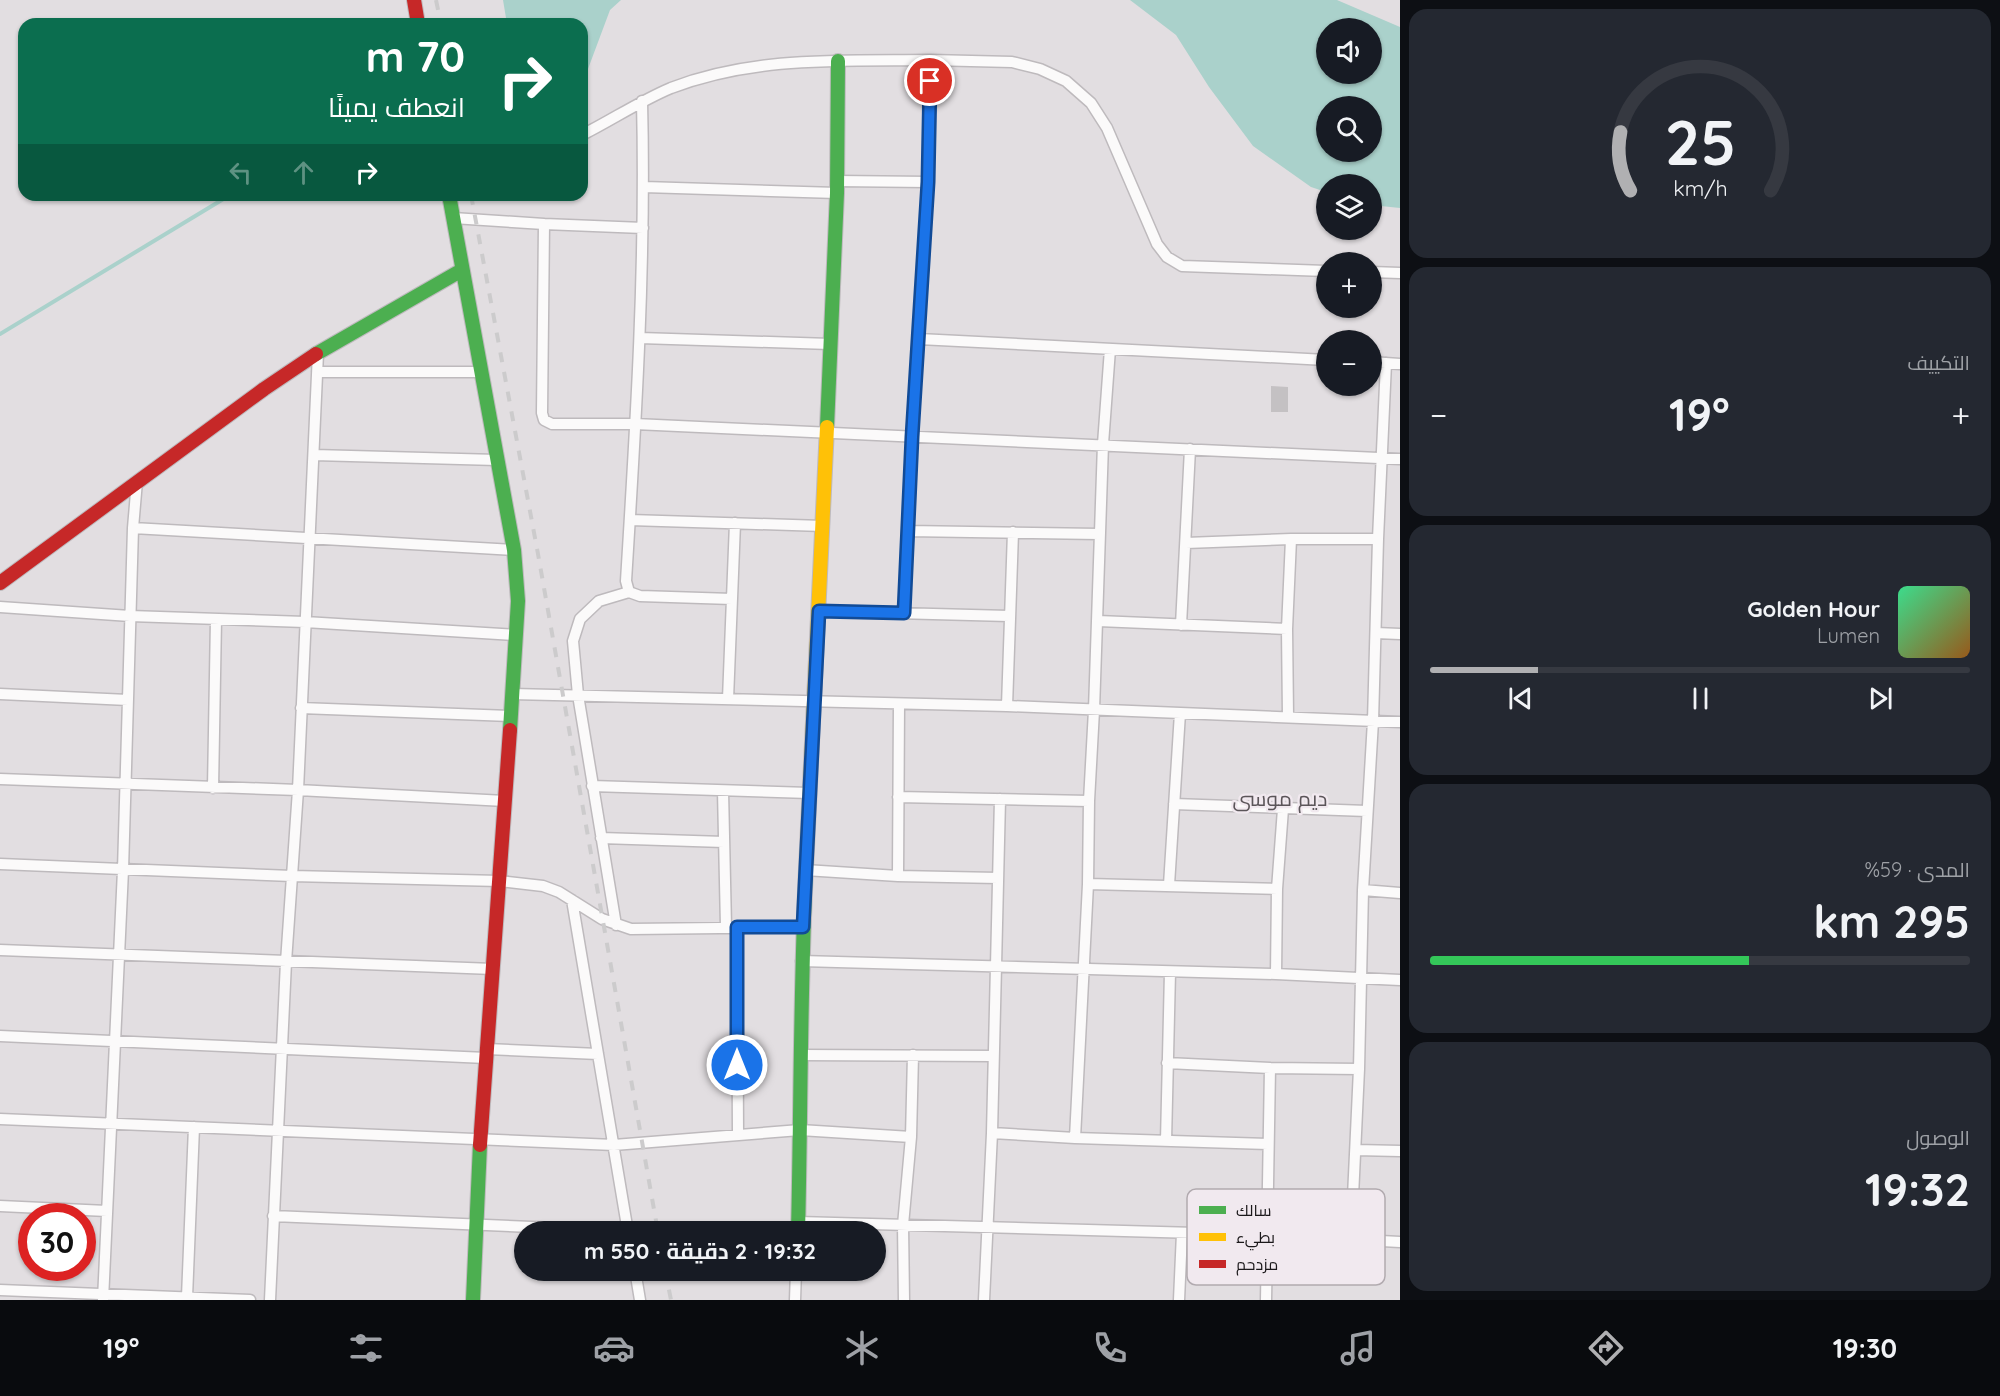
<!DOCTYPE html>
<html lang="ar">
<meta charset="utf-8">
<style>
body{margin:0;font-family:Quicksand,Cairo,sans-serif;background:#242831;color:#f1f3f6;direction:rtl;height:100vh;display:flex;flex-direction:column;font-size:22px;white-space:nowrap}
*{box-sizing:border-box;margin:0}
p{font-size:20px;color:#9ea1a6}
.icon{flex:none;width:33px;height:33px;fill:none;stroke:currentColor;stroke-width:2;stroke-linecap:round;stroke-linejoin:round}
.map{position:relative;flex:1;overflow:hidden;direction:ltr}
.panel{display:flex;flex-direction:column;gap:9px;padding:9px;background:#0d0f14;width:600px}
.panel>*{flex:none}
.banner{position:absolute;left:18px;top:18px;width:570px;height:183px;border-radius:18px;box-shadow:0 2px 4px #0004;direction:rtl;background:#0b6e4f;color:#fff;overflow:hidden}
.buttons{position:absolute;left:1316px;top:18px;display:grid;gap:12px}
.buttons a{display:grid;place-items:center;width:66px;height:66px;border-radius:50%;background:#171b24;box-shadow:0 2px 4px #0004;font-size:30px}
.speed{position:absolute;left:18px;top:1203px;display:flex;gap:12px;font-size:30px;font-weight:700;text-align:center}
.speed>*{display:grid;place-content:center;width:78px;height:78px;border-radius:50%;background:#171b24;box-shadow:0 2px 4px #0004;line-height:1}
.speed .limit{border:9px solid #d22;background:#fff;color:#111}
.pin{position:absolute;display:grid;place-items:center;width:51px;height:51px;color:#fff;margin:-26px;border:3px solid #fff;border-radius:50%;box-shadow:0 2px 6px #0007}
.me{position:absolute;width:66px;margin:-33px;rotate:0deg;stroke-linejoin:round;filter:drop-shadow(0 0 4px #0008)}
.turn{display:flex;align-items:center;gap:21px;height:126px;padding:0 24px;font-size:27px}
.turn .icon{width:78px;height:78px;stroke-width:2.5}
.turn b{display:block;font-size:42px;line-height:51px}
.lanes{display:flex;align-items:center;height:57px;padding:0 24px;background:#0003;justify-content:center;gap:30px;direction:ltr}
.lanes .off{opacity:.35}
.big{font-size:45px;font-weight:700;line-height:1.1}
.panel .tile{flex:1;display:flex;flex-direction:column;justify-content:center;gap:9px;min-width:0;padding:0 21px;border-radius:18px;background:#242831}
.panel .dial{align-items:center;gap:0}
.dial svg{height:156px;overflow:visible;fill:none;stroke:#363941;stroke-width:7;stroke-linecap:round;text-anchor:middle}
.dial text{fill:#f1f3f6;stroke:none}
.song{display:flex;align-items:center;gap:18px}
.cover{width:72px;height:72px;border-radius:9px;background:linear-gradient(135deg,hsl(150 70% 55%),hsl(30 70% 35%))}
.played{height:6px;border-radius:3px;background:linear-gradient(90deg,#b0b0b2 20%,#363941 20%)}
.keys{display:flex;justify-content:space-around;direction:ltr}
.heat{display:flex;justify-content:space-between;align-items:center;font-size:33px;direction:ltr}
.charge{height:9px;border-radius:4px;background:linear-gradient(90deg,#34c759 59%,#363941 0)}
.trip{position:absolute;left:514px;top:1221px;width:372px;height:60px;border-radius:30px;background:#171b24;box-shadow:0 2px 4px #0004;font-weight:700;line-height:60px;text-align:center;direction:rtl}
.tabs{display:flex;height:96px;justify-content:space-around;align-items:center;background:#090b0e;color:#9ea1a6}
.tabs .icon{width:42px;height:42px}
.tabs .active{color:#b0b0b2}
.tabs b{font-size:27px;color:#f1f3f6}
main{display:flex;flex:1;min-height:0}
.map>svg:first-child{display:block}
.water{fill:#aad1cb;fill-rule:evenodd}
.lines{fill:none;stroke-linecap:round;stroke-linejoin:round}
.stream{stroke:#aad1cb;stroke-width:4}
.building{fill:#c4c1c3}
.street-casing{stroke:#bebabd;stroke-width:13}
.fast-casing{stroke:#bebabd;stroke-width:16}
.slow-casing{stroke:#bebabd;stroke-width:16}
.jam-casing{stroke:#bebabd;stroke-width:16}
.street{stroke:#fbfafa;stroke-width:10}
.fast{stroke:#4caf50;stroke-width:14}
.slow{stroke:#ffc107;stroke-width:14}
.jam{stroke:#c62828;stroke-width:14}
.rail{stroke:#cccbcc;stroke-width:4;stroke-dasharray:10 10;stroke-linecap:butt}
.route-casing{stroke:#114b97;stroke-width:15}
.route{stroke:#1a73e8;stroke-width:10}
.labels{text-anchor:middle;stroke-width:4.5;stroke-linejoin:round;paint-order:stroke}
.quarter-label{font-size:21px;fill:#5b5559;stroke:#f1e9ef}
.key{fill:#f1e9ef;stroke:#b1aaaf;stroke-width:1.5}
.key-label{font-size:16px;fill:#1b181a}
</style>
<main>
<section class="panel">
<div class="tile dial"><svg viewBox="0 0 100 80">
<path d="M14 69A42 42 0 1 1 86 69"/>
<path d="M14 69A42 42 0 0 1 9 39" stroke="#b0b0b2"/>
<text x="50" y="56" font-size="32" font-weight="700">25</text>
<text x="50" y="72" font-size="11">km/h</text>
</svg></div>
<div class="tile"><p>التكييف</p>
<div class="heat"><a>−</a><b class="big">19°</b><a>+</a></div>
</div>
<div class="tile">
<div class="song"><i class="cover"></i><div><b>Golden Hour</b><p>Lumen</p></div></div>
<div class="played"></div>
<div class="keys"><svg class="icon" aria-label="previous" viewBox="0 0 24 24"><path d="M18 5L8 12l10 7zM5 5v14"/></svg><svg class="icon" aria-label="pause" viewBox="0 0 24 24"><path d="M8 5v14M16 5v14"/></svg><svg class="icon" aria-label="next" viewBox="0 0 24 24"><path d="M6 5l10 7-10 7zM19 5v14"/></svg></div>
</div>
<div class="tile"><p>المدى · 59%</p><b class="big">295 km</b><div class="charge"></div></div>
<div class="tile"><p>الوصول</p><b class="big">19:32</b></div>
</section>
<div class="map">
<svg width="1400" height="1300" viewBox="0 0 1400 1300">
<rect width="100%" height="100%" fill="#e2dee1"/>
<path class="water" d="M 503,0 L 621,0 L 610,10 L 582,85 L 582,24 L 507,24 Z
M 1130,0 L 1337,0 L 1400,27 L 1400,208 L 1371,205 L 1371,184 L 1326,184 L 1326,192 L 1311,187 L 1253,146 L 1209,87 L 1176,35 ZM 1326,28 L 1371,28 L 1371,74 L 1326,74 ZM 1326,106 L 1371,106 L 1371,152 L 1326,152 Z"/>
<g class="lines">
<path class="stream" d="M 0,334 L 230,195"/>
</g>
<path class="building" d="M 1271,386 L 1288,387 L 1288,412 L 1271,412 Z"/>
<g class="lines">
<g class="street-casing">
<path id="street" d="M 930,60 L 1012,62 L 1040,69 L 1066,81 L 1091,103 L 1107,128 L 1157,244 L 1167,257 L 1182,266 L 1326,271
M 642,101 C 646,261 636,421 626,581 L 629,592 L 640,596 L 732,599
M 582,135 C 612,120 640,101 671,88 C 754,56 842,61 930,60 L 928,182 L 912,437 L 904,613
M 837,181 L 928,182
M 644,187 L 837,193
M 453,218 L 544,224
M 643,228 L 544,224 L 542,413 L 544,420 L 552,424 L 635,424 L 1400,459
M 1371,272 L 1400,273
M 640,338 L 830,344
M 919,339 L 1326,360
M 1371,362 L 1400,364
M 317,372 L 481,372
M 314,455 L 497,460
M 137,481 L 133,528 L 514,550
M 630,520 L 823,526
M 908,531 L 1099,534
M 1186,543 L 1291,539 L 1378,539
M 0,607 L 130,616 L 305,622 L 516,635
M 819,611 L 1009,616
M 1098,621 L 1287,629
M 1181,625 L 1190,449
M 1376,633 L 1400,634
M 0,694 L 128,700
M 512,694 L 1007,706 L 1400,722
M 728,699 L 735,523
M 1007,706 L 1013,532
M 301,708 L 511,716
M 1288,716 L 1287,629 L 1291,539
M 0,779 L 298,790 L 505,801
M 592,786 L 809,793
M 213,788 L 216,619
M 723,791 L 726,927
M 898,797 L 1089,801
M 1174,804 L 1367,811
M 601,838 L 724,842
M 0,864 L 292,876 L 500,881 L 543,886 L 559,892 L 602,919 L 631,929 L 803,927
M 805,870 L 898,876 L 998,878
M 898,876 L 899,704
M 1088,884 L 1277,889
M 1169,885 L 1180,713
M 1363,890 L 1400,893
M 572,900 L 628,1232
M 616,925 L 578,695 L 573,641 L 580,619 L 599,601 L 629,592
M 737,927 L 738,1134
M 0,950 L 493,969
M 801,961 L 1276,974 L 1400,980
M 1276,974 L 1277,889 L 1283,809
M 0,1036 L 486,1058
M 487,1049 L 598,1054
M 802,1055 L 993,1056
M 1167,1063 L 1270,1068 L 1359,1069
M 0,1119 L 614,1145 L 800,1130 L 911,1137
M 992,1133 L 1075,1138 L 1268,1144
M 1075,1138 L 1088,884 L 1089,801 L 1094,710 L 1103,444 L 1110,349
M 1166,1141 L 1170,972
M 1356,1150 L 1400,1151
M 0,1206 L 107,1211
M 273,1216 L 628,1231
M 798,1222 L 1268,1235 L 1400,1242
M 1351,1239 L 1359,1069 L 1363,890 L 1373,721 L 1378,539 L 1386,363
M 635,1270 L 640,1300
M 0,1290 L 250,1300
M 187,1297 L 194,1127
M 103,1300 L 123,870 L 133,528
M 270,1300 L 286,962 L 298,790 L 318,353
M 795,1300 L 796,1270
M 904,1300 L 903,1225 L 911,1137 L 913,1055
M 984,1300 L 992,1133 L 1000,799
M 1179,1300 L 1182,1233
M 1266,1300 L 1270,1068"/>
</g>
<g class="fast-casing">
<path id="fast" d="M 449,195 L 514,550 L 518,601 L 510,730
M 316,354 L 462,270
M 827,427 L 837,193 L 838,61
M 798,1232 C 801,1111 800,990 806,869
M 473,1300 L 480,1145"/>
</g>
<g class="slow-casing">
<path id="slow" d="M 806,869 L 827,427"/>
</g>
<g class="jam-casing">
<path id="jam" d="M 414,0 L 418,24
M 0,583 L 264,389 L 316,354
M 480,1145 L 510,730"/>
</g>
<use href="#street" class="street"/>
<use href="#fast" class="fast"/>
<use href="#slow" class="slow"/>
<use href="#jam" class="jam"/>
<path class="rail" d="M 436,0 L 441,24
M 471,195 L 538,554 L 658,1232
M 665,1270 L 671,1300"/>
</g>
<g class="lines">
<g class="route-casing">
<path id="route" d="M 737,1065 L 737,927 L 803,927 L 819,611 L 904,613 L 912,437 L 928,182 L 930,81"/>
</g>
<use href="#route" class="route"/>
</g>
<g class="labels">
<g class="quarter-label">
<text x="1280" y="806">ديم موسى</text>
</g>
</g>
<rect x="1187" y="1189" width="198" height="96" rx="9" class="key"/>
<rect x="1199" y="1206" width="27" height="8" fill="#4caf50"/>
<rect x="1199" y="1233" width="27" height="8" fill="#ffc107"/>
<rect x="1199" y="1260" width="27" height="8" fill="#c62828"/>
<g class="key-label">
<text x="1236" y="1216">سالك</text>
<text x="1236" y="1243">بطيء</text>
<text x="1236" y="1270">مزدحم</text>
</g>
</svg>
<div class="buttons">
<a><svg class="icon" aria-label="sound" viewBox="0 0 24 24"><path d="M4 9h4l5-4v14l-5-4H4zM17 9q2 3 0 6"/></svg></a>
<a><svg class="icon" aria-label="search" viewBox="0 0 24 24"><circle cx="10" cy="10" r="6"/><path d="M15 15l6 6"/></svg></a>
<a><svg class="icon" aria-label="layers" viewBox="0 0 24 24"><path d="M12 4l9 5-9 5-9-5zM3 14l9 5 9-5"/></svg></a>
<a>+</a>
<a>−</a>
</div>
<div class="speed"><div class="limit">30</div></div>
<div class="pin" style="left:930px;top:81px;background:#d93025"><svg class="icon" aria-label="arrive" viewBox="0 0 24 24"><path d="M6 21V4h12l-3 4 3 4H6"/></svg></div>
<svg class="me" style="left:737px;top:1065px" viewBox="-20 -20 40 40"><circle r="17" fill="#1a73e8" stroke="#fff" stroke-width="3"/><path d="M0-11L8 9 0 5-8 9z" fill="#fff"/></svg>
<div class="trip">19:32 · 2 دقيقة · 550 m</div>
<div class="banner">
<div class="turn"><svg class="icon" aria-label="right" viewBox="0 0 24 24"><path d="M7 20v-9h11M14 6l5 5-5 5"/></svg><div><b>70 m</b>انعطف يمينًا</div></div>
<div class="lanes"><svg class="icon off" aria-label="left" viewBox="0 0 24 24"><path d="M17 20v-9H6M10 6l-5 5 5 5"/></svg><svg class="icon off" aria-label="ahead" viewBox="0 0 24 24"><path d="M12 20V5M6 11l6-6 6 6"/></svg><svg class="icon" aria-label="right" viewBox="0 0 24 24"><path d="M7 20v-9h11M14 6l5 5-5 5"/></svg></div>
</div>
</div>
</main>
<nav class="tabs">
<b>19:30</b>
<svg class="icon active" aria-label="directions" viewBox="0 0 24 24"><path d="M12 3l9 9-9 9-9-9zM9 14v-3h6M13 9l2 2-2 2"/></svg>
<svg class="icon" aria-label="music" viewBox="0 0 24 24"><path d="M9 18V5l10-2v13"/><circle cx="6" cy="18" r="3"/><circle cx="16" cy="16" r="3"/></svg>
<svg class="icon" aria-label="phone" viewBox="0 0 24 24"><path d="M5 4h4l2 5-3 2q2 4 5 5l2-3 5 2v4C11 20 4 13 5 4z"/></svg>
<svg class="icon" aria-label="climate" viewBox="0 0 24 24"><path d="M12 3v18M4 7l16 10M4 17L20 7"/></svg>
<svg class="icon" aria-label="car" viewBox="0 0 24 24"><path d="M5 17H2v-5l4-1 3-4h7l3 4 3 1v5h-3M9 17h6M6 11h13"/><circle cx="7" cy="17" r="2"/><circle cx="17" cy="17" r="2"/></svg>
<svg class="icon" aria-label="filters" viewBox="0 0 24 24"><path d="M4 7h16M4 17h16"/><circle cx="9" cy="7" r="2"/><circle cx="15" cy="17" r="2"/></svg>
<b>19°</b>
</nav>
